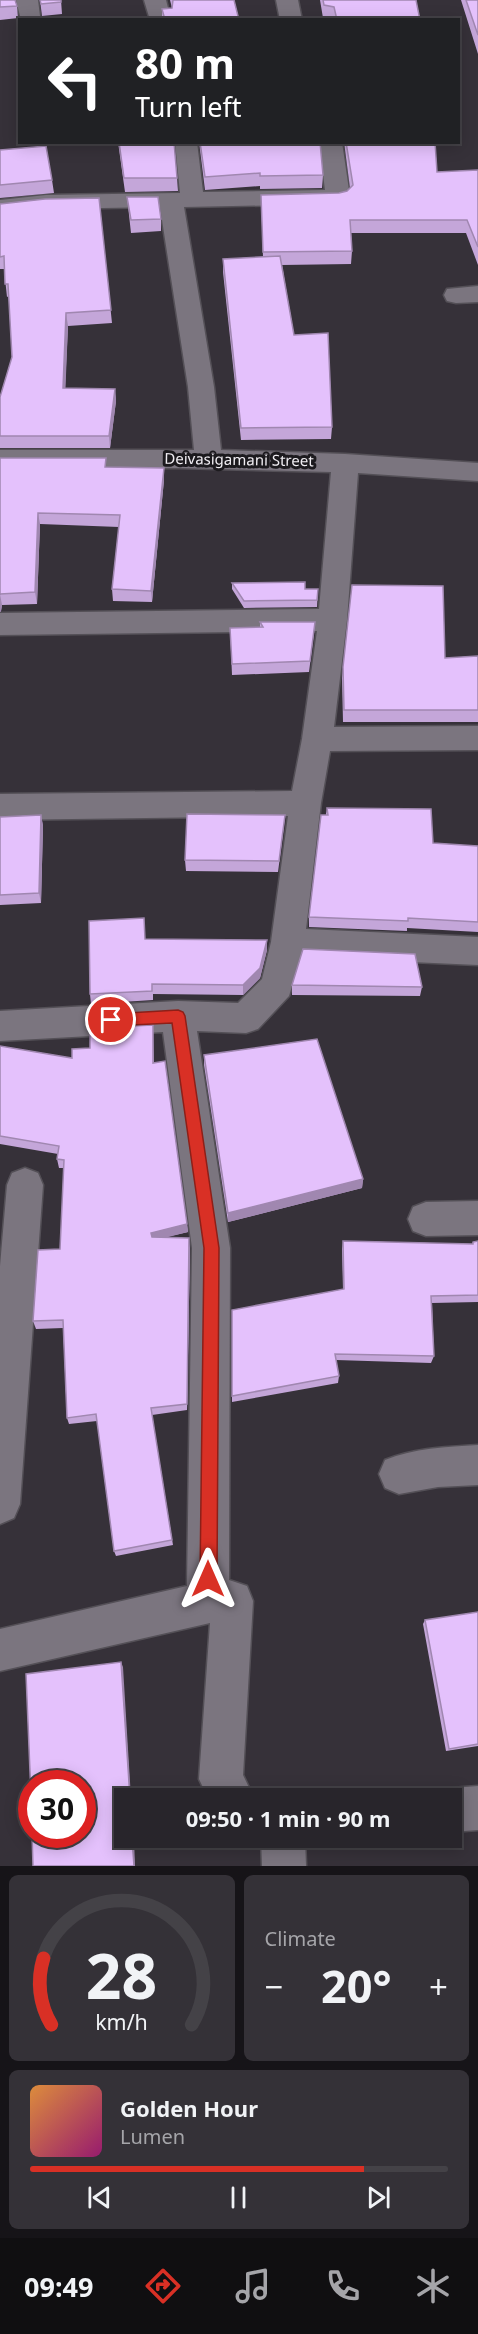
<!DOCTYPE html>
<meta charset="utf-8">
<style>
body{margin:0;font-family:"Noto Sans",sans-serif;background:#343137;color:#f1f3f6;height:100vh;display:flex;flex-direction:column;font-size:22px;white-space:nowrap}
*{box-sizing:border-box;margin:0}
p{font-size:20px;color:#a5a5a9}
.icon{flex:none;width:33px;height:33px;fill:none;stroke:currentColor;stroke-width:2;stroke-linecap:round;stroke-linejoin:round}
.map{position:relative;height:1866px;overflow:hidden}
.panel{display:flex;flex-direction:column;gap:9px;padding:9px;background:#161418;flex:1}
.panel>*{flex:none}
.top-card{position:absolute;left:18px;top:18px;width:442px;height:126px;border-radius:0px;box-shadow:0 3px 15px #0003,0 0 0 2px #444247;background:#202124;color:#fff;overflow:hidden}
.speed{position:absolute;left:18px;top:1770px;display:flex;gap:12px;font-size:30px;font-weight:700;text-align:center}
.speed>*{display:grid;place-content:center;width:78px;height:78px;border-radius:50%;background:#28252b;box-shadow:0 3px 15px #0003,0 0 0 2px #444247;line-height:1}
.speed .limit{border:9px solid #d22;background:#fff;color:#111}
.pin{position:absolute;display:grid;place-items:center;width:51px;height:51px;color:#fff;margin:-26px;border:3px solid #fff;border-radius:50%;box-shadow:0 2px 6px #0007}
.me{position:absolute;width:66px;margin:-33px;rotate:0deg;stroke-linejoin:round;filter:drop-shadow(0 0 4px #0008)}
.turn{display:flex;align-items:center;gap:21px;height:126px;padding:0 18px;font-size:27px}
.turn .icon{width:78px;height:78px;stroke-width:2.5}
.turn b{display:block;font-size:42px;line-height:51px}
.big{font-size:45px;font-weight:700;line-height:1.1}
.panel .widget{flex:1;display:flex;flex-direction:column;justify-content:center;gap:9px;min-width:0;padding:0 21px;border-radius:9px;background:#343137}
.panel .dial{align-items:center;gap:0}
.dial svg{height:156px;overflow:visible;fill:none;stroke:#444247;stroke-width:7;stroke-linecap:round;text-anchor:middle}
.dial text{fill:#f1f3f6;stroke:none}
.song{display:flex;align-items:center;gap:18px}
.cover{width:72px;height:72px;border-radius:9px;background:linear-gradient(135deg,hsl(30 70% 55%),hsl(320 70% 35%))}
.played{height:6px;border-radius:3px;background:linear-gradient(90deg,#d93025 80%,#444247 80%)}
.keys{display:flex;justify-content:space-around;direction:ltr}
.heat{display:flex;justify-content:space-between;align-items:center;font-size:33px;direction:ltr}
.panel .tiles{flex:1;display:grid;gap:9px;grid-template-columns:1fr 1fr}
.widget:last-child{grid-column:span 2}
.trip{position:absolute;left:114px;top:1788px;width:348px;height:60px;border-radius:0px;background:#28252b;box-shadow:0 3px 15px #0003,0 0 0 2px #444247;font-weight:700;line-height:60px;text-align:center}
.dock{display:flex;height:96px;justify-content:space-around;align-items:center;background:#100f11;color:#a5a5a9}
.dock .icon{width:42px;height:42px}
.dock .active{color:#d93025}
.dock b{font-size:27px;color:#f1f3f6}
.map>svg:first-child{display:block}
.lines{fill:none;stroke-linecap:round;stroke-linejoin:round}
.minor-casing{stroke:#545057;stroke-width:3}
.minor{fill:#7b757f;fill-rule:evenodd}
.wall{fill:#c4a6d9}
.shaded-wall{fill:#a087b0}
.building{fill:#e4c1fc;stroke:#a087b0;stroke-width:1.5}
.route{fill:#d93025;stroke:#8d1f18;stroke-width:1.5}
.labels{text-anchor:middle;stroke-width:6;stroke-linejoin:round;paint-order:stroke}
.street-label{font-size:15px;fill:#f0edf2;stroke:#1c1a1e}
</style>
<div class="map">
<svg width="478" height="1866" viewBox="0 0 478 1866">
<rect width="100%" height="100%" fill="#363139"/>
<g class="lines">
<g class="minor-casing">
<path id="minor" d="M 16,0 L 38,0 L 40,16 L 37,20 L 21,20 Z
M 144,0 L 166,0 L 171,20 L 150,20 Z
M 276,0 L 298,0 L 302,20 L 280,20 Z
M 175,142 L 197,142 L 203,192 L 325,190 L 319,142 L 342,142 L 350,197 L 346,202 L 338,204 L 184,207 L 214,387 L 221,450 L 345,454 L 478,463 L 478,481 L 358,473 L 347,620 L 334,727 L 478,726 L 478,750 L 330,751 L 321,803 L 306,929 L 478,937 L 478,965 L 301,957 L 289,996 L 258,1029 L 246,1033 L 197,1031 L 230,1248 L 229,1580 L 247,1586 L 253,1601 L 243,1775 L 254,1798 L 208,1798 L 199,1779 L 210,1623 L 0,1671 L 0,1629 L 187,1586 L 192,1248 L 163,1032 L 0,1041 L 0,1011 L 178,1001 L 238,1003 L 262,979 L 271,942 L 288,816 L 0,820 L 0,794 L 292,791 L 302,739 L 317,631 L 0,635 L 0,613 L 319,609 L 331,472 L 180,468 L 0,468 L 0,450 L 194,450 L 188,387 L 160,207 L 46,209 L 0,214 L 0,200 L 46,195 L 180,193 Z
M 478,286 L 478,302 L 456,303 L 447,301 L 444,295 L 447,289 Z
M 25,1168 L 38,1173 L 43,1185 L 20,1504 L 14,1518 L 0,1524 L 0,1266 L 7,1185 L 12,1173 Z
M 478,1201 L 478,1235 L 426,1236 L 413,1231 L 408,1219 L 413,1207 L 426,1202 Z
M 478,1445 L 478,1485 L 438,1487 L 399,1494 L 385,1488 L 379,1474 L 385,1460 C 414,1448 446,1447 478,1445 Z
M 478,1786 L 478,1830 L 452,1832 L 452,1798 L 435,1798 L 436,1794 L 452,1788 Z
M 261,1838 L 305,1838 L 306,1866 L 262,1866 Z"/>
</g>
<use href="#minor" class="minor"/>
</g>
<path class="wall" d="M 0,0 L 17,6 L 18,18 L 0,20 Z
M 40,0 L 61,0 L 62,14 L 42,16 Z
M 170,0 L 234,0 L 239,20 L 162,20 L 162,9 L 172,8 Z
M 320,0 L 416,0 L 420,20 L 329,20 L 323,18 Z
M 461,0 L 478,0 L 478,54 Z
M 118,142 L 174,142 L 178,191 L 125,192 Z
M 199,142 L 320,142 L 323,175 L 322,188 L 260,189 L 260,186 L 205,190 Z
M 344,142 L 435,142 L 437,172 L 478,170 L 478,265 L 466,233 L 351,233 L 352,251 L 351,264 L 282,265 L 294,335 L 332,427 L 331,439 L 241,440 L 223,272 L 223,259 L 263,257 L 261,195 L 339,193 L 347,191 L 350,188 Z
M 0,150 L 52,180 L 54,193 L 0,198 Z
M 127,197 L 161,219 L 161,231 L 131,233 Z
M 99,198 L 112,323 L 68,326 L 65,388 L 115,389 L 116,401 L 110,448 L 0,448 L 0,397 L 12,357 L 9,296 L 7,297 L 4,269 L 0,269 L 0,204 Z
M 0,458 L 107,467 L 164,480 L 152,602 L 113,601 L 112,589 L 119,527 L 40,524 L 37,604 L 2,605 L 1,611 L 0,612 Z
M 232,583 L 305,589 L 318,589 L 317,607 L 244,608 L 232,589 Z
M 352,585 L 445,658 L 478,656 L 478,722 L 343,722 L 342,678 Z
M 260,622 L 314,633 L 309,672 L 232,675 L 230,628 L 260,627 Z
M 327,808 L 433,843 L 478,846 L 478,932 L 407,928 L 407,931 L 309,927 L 309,917 Z
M 41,815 L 43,826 L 41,903 L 0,905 L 0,817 Z
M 285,815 L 284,826 L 278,872 L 186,871 L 185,860 Z
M 146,939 L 267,940 L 267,950 L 260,978 L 243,995 L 153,994 L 153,1000 L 91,1004 L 90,994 Z
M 292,985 L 422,987 L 420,996 L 292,995 Z
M 153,1025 L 154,1063 L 187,1224 L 188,1232 L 166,1237 L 190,1248 L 187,1410 L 152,1415 L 173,1545 L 116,1556 L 114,1551 L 97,1421 L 69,1424 L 67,1418 L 63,1328 L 36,1329 L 33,1321 L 60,1249 L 64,1168 L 59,1168 L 57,1159 L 58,1154 L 0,1144 L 0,1046 L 72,1058 L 90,1048 Z
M 204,1055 L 363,1179 L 362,1188 L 228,1222 L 204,1065 Z
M 343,1241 L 472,1244 L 473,1242 L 478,1241 L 478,1302 L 432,1303 L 434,1356 L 431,1363 L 336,1360 L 339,1376 L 338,1383 L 232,1402 L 232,1310 L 343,1290 L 342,1249 Z
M 478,1612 L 478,1746 L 446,1751 L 423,1624 L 425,1620 Z"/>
<path class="shaded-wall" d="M 66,313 L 68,326 L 65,400 L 63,388 Z
M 115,389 L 116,401 L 110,448 L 109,436 Z
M 164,468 L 164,480 L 152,602 L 151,591 Z
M 38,513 L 40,524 L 37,604 L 35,592 Z
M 0,594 L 2,605 L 1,611 L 0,612 Z
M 41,815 L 43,826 L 41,903 L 39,893 Z
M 267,940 L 267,950 L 260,978 L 243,995 L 243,985 Z
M 363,1179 L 362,1188 L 228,1222 L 228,1213 Z
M 187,1224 L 188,1232 L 152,1241 L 151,1233 Z
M 189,1240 L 190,1248 L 187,1410 L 187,1404 Z
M 121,1662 L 123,1667 L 131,1798 L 130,1798 Z
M 132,1838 L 134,1838 L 135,1866 L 134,1866 Z"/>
<path class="building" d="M 0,0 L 15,0 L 17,6 L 0,7 Z
M 40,0 L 61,0 L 61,2 L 41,4 Z
M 173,0 L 234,0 L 239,20 L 165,20 L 162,9 L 172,8 Z
M 323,0 L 416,0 L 420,20 L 337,20 L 334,7 L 324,5 Z
M 466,0 L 478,0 L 478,35 Z
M 119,142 L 174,142 L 177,178 L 124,178 Z
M 200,142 L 320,142 L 323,175 L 260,176 L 260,173 L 205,177 Z
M 346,142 L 435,142 L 437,172 L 478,170 L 478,247 L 467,220 L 350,220 L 352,251 L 263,252 L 261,195 L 339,193 L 347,191 L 353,185 Z
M 46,146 L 52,180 L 0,185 L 0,150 Z
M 127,197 L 158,197 L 161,219 L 131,220 Z
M 99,198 L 111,310 L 66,313 L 63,388 L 115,389 L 109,436 L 0,436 L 0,397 L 12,357 L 8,284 L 5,284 L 4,256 L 0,257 L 0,204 L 45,199 Z
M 280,256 L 294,335 L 328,333 L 332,427 L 241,428 L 223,259 Z
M 0,458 L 106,458 L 105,467 L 164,468 L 151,591 L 112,589 L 120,515 L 38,513 L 35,592 L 0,594 L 0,595 Z
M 305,582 L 305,589 L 318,589 L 317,600 L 244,601 L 232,583 Z
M 352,585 L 443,586 L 445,658 L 478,656 L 478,710 L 344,710 L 343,667 Z
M 260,622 L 315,622 L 310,661 L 232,664 L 230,628 L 263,627 Z
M 327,808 L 431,809 L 433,843 L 478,846 L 478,922 L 408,918 L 408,921 L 309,917 L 321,815 L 328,815 Z
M 187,814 L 285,815 L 279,861 L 185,860 Z
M 41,815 L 39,893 L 0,895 L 0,817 Z
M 144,918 L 145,939 L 267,940 L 260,968 L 243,985 L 152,984 L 152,991 L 90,994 L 89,921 Z
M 303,949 L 415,954 L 422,987 L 292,985 Z
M 153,1025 L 153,1063 L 165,1061 L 187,1224 L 151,1233 L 152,1237 L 189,1238 L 187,1404 L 151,1408 L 172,1540 L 114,1551 L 96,1414 L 67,1418 L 63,1320 L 33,1321 L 38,1250 L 60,1249 L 64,1160 L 57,1159 L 59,1146 L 0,1136 L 0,1046 L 72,1058 L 72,1049 L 90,1048 L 90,1028 Z
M 317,1039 L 363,1179 L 228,1213 L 204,1055 Z
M 343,1241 L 473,1244 L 473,1242 L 478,1241 L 478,1295 L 431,1296 L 434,1356 L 335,1354 L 339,1376 L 232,1396 L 232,1310 L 344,1289 Z
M 478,1612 L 478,1744 L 449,1749 L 425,1620 Z
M 121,1662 L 130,1798 L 124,1798 L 124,1838 L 132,1838 L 134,1866 L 33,1866 L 32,1834 L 82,1834 L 82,1784 L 32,1784 L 32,1821 L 26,1674 Z"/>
<path class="route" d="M 178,1010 L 183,1012 L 185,1016 L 219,1248 L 217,1579 L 215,1585 L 208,1588 L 202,1585 L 200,1579 L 204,1248 L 172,1023 L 111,1026 L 106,1024 L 104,1020 L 106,1016 L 111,1014 Z"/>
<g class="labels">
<g class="street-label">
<text transform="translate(239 460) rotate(1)" y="5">Deivasigamani Street</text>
</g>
</g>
</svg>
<div class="speed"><div class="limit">30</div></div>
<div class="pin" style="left:111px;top:1020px;background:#d93025"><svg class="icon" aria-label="arrive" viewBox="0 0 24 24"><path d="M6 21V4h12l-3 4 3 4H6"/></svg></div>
<svg class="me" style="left:208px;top:1579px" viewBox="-20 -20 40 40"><path d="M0-17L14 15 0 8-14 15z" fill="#d93025" stroke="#fff" stroke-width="4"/></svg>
<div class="trip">09:50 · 1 min · 90 m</div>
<div class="top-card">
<div class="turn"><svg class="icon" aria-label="left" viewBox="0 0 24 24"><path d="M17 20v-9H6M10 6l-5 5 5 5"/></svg><div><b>80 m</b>Turn left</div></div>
</div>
</div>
<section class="panel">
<div class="tiles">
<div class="widget dial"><svg viewBox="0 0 100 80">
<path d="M14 69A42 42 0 1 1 86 69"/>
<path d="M14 69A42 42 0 0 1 10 35" stroke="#d93025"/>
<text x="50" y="56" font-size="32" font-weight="700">28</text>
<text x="50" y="72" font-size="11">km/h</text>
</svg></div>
<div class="widget"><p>Climate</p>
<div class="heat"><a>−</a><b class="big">20°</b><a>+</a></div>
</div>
<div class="widget">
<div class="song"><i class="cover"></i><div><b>Golden Hour</b><p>Lumen</p></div></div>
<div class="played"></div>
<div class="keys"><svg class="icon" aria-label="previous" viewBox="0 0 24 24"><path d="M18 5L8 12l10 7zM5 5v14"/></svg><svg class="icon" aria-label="pause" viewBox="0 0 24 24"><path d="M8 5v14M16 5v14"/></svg><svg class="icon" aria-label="next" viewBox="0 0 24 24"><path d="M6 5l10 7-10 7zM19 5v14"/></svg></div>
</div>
</div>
</section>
<nav class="dock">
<b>09:49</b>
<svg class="icon active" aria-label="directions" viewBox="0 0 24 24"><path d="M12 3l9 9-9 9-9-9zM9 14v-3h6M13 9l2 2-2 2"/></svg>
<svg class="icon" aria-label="music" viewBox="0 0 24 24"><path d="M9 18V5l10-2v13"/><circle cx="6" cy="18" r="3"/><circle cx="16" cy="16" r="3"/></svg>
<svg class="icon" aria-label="phone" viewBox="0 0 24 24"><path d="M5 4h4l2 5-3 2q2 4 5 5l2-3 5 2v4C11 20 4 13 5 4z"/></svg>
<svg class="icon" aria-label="climate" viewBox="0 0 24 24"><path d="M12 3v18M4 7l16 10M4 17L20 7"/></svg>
</nav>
